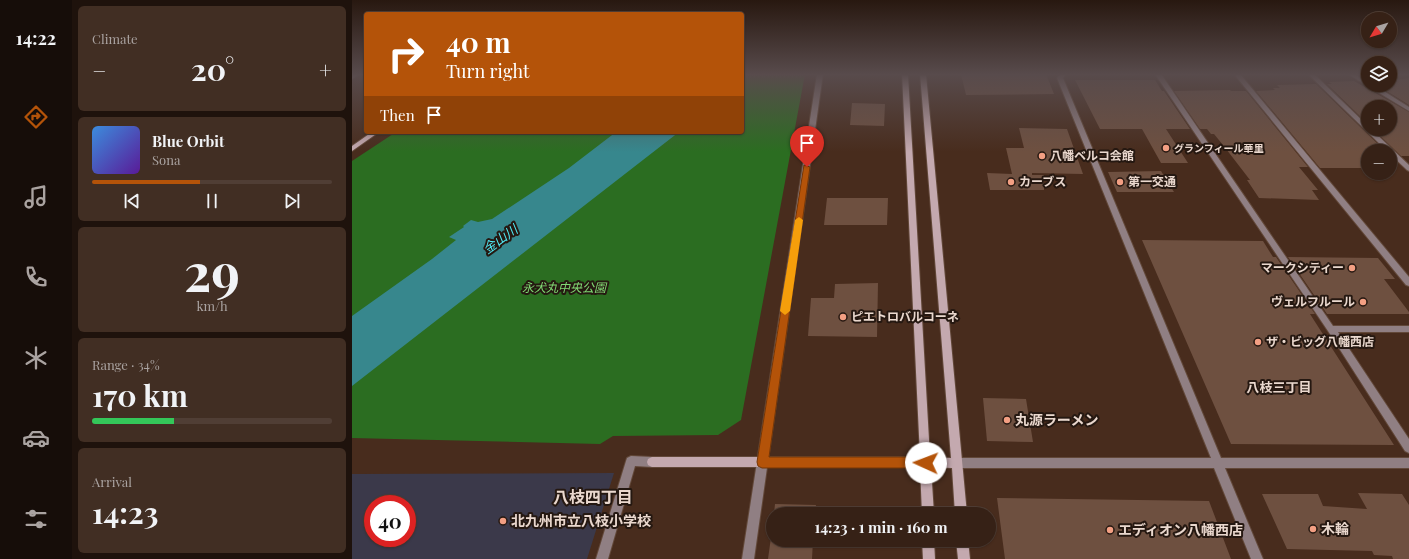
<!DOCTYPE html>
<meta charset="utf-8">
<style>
body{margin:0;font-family:"Playfair Display","Noto Sans JP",serif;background:#412e23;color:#f1f3f6;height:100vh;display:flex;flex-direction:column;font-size:15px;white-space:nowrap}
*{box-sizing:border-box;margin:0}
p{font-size:13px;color:#aaa3a1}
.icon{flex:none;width:22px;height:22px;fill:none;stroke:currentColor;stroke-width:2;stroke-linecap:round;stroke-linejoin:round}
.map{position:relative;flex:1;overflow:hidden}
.drawer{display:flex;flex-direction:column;gap:6px;padding:6px;background:#1e120c;width:280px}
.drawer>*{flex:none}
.banner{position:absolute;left:12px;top:12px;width:380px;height:122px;border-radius:4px;box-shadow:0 1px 3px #0004,0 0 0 1px #503e35;background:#b45309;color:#fff;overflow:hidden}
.needle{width:26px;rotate:232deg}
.controls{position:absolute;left:1009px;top:12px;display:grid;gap:8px}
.controls a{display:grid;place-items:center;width:36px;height:36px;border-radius:50%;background:#362116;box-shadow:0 1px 3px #0004,0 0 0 1px #503e35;font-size:20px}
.speed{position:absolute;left:12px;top:495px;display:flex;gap:8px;font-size:20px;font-weight:700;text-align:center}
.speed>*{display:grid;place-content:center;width:52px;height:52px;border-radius:50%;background:#362116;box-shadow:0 1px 3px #0004,0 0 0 1px #503e35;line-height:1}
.speed .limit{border:6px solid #d22;background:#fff;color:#111}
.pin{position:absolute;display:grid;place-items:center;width:34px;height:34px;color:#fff;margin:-41px -17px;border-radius:50% 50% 50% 0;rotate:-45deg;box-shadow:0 0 4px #0007}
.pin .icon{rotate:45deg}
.me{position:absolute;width:44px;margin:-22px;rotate:272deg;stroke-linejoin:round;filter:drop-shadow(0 0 3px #0008)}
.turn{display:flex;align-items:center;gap:14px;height:84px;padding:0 16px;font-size:18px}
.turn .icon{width:52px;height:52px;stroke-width:2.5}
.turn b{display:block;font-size:28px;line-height:34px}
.then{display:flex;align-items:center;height:38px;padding:0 16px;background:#0003;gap:8px;font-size:15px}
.big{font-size:30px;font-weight:700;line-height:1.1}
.drawer .widget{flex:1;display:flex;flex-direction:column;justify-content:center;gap:6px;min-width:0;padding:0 14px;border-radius:6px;background:#412e23}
.drawer .dial{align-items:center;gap:0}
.dial b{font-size:52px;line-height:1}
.song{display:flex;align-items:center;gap:12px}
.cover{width:48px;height:48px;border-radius:6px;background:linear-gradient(135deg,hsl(210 70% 55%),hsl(270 70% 35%))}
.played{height:4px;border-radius:2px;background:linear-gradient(90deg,#b45309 45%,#503e35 45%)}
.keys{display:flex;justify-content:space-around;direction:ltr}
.heat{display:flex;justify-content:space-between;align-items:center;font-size:22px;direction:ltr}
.charge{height:6px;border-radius:3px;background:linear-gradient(90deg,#34c759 34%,#503e35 0)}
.trip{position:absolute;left:414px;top:507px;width:230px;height:40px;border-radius:20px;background:#362116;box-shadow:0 1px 3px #0004,0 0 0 1px #503e35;font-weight:700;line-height:40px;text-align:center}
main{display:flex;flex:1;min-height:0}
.tabs{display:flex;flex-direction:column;width:72px;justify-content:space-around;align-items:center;background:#160d09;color:#aaa3a1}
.tabs .icon{width:28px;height:28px}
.tabs .current{color:#b45309}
.tabs b{font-size:18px;color:#f1f3f6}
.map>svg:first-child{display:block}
.education{fill:#3b394a;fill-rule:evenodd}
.green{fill:#2b6d21}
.water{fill:#37878d}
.building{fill:#6e5040}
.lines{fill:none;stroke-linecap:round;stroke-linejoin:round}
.street-casing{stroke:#624839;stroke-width:2}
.secondary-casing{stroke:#624839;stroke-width:2}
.street{fill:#907f83;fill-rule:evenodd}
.secondary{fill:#c4a9af;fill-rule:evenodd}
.route{fill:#b45309;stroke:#753606}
.slow{fill:#f59e0b}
.poi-dot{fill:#f39f83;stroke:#251811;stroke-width:1.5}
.labels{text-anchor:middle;stroke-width:4;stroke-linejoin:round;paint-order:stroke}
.far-poi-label{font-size:10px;font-weight:bold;fill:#ead8ce;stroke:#251811;text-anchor:start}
.poi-label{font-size:12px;font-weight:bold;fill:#ead8ce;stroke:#251811;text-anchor:start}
.park-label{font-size:12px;font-style:italic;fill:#81d974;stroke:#251811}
.water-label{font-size:13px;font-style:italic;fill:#51ecf7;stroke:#251811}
.neighbourhood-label{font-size:13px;font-weight:bold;fill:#ead8ce;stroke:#251811}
.near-poi-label{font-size:14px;font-weight:bold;fill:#ead8ce;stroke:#251811;text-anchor:start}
.near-neighbourhood-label{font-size:16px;font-weight:bold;fill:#ead8ce;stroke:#251811}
</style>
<main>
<nav class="tabs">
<b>14:22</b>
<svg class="icon current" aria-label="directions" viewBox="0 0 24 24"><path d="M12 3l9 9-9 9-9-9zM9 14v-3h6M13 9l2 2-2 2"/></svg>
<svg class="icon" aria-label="music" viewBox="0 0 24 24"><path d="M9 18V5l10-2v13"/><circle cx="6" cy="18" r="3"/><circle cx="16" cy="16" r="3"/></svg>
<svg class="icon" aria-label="phone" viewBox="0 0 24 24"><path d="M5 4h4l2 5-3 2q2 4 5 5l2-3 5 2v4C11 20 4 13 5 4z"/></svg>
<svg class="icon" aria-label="climate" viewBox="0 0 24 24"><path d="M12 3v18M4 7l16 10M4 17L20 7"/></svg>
<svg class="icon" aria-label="car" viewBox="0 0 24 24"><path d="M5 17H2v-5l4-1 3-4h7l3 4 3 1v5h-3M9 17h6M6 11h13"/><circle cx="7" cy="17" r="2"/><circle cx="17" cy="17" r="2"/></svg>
<svg class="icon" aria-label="filters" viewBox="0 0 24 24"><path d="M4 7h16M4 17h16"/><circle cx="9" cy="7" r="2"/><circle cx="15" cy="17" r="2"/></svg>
</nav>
<section class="drawer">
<div class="widget"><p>Climate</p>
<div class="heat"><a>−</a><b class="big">20°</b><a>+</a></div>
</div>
<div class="widget">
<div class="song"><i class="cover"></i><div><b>Blue Orbit</b><p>Sona</p></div></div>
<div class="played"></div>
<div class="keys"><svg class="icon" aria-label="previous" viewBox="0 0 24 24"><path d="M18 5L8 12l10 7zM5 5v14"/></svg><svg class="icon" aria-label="pause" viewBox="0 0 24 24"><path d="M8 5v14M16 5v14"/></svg><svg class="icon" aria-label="next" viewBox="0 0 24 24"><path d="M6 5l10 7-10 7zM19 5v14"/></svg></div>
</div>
<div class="widget dial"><b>29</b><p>km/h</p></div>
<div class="widget"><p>Range · 34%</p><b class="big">170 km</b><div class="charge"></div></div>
<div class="widget"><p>Arrival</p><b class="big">14:23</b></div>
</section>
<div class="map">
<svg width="1057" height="559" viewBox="0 0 1057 559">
<rect width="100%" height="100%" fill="#482c1d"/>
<path class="education" d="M 262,473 L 235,559 L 0,559 L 0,474 ZM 21,504 L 55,504 L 55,538 L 21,538 Z"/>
<path class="green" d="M 390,74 L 453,74 L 389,420 L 366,435 L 261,436 L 248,444 L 0,438 L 0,161 L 44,132 L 390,132 Z"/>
<path class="water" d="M 264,132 L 327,132 L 0,386 L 0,316 L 80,259 L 104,240 L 97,237 L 112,227 L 111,226 L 119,220 L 126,222 L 140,219 L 217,168 Z"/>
<path class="building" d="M 609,74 L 694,74 L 702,94 L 614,95 Z
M 1057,78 L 1057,105 L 1025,85 L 1038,85 L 1038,81 Z
M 723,80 L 803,80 L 810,91 L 812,91 L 838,129 L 814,129 L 836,163 L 809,163 L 790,129 L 748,129 Z
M 1002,81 L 1057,112 L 1057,156 L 1049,156 L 1021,129 L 1038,129 L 1038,107 L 1016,107 L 1016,124 L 975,84 L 980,84 L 977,82 Z
M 964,84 L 1033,151 L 1016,151 L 1016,170 L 1014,168 L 968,168 L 904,91 L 923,90 L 921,88 L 928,88 L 925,85 Z
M 878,90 L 879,91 L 894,91 L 956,167 L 947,167 L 966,190 L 960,190 L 967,200 L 907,198 L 895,180 L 898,180 L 871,145 L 862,134 L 859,134 L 855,129 L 848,129 L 822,91 Z
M 500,103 L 533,104 L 532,126 L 498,125 Z
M 667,128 L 715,129 L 731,174 L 680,173 L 680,175 L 692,175 L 692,190 L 638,190 L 635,173 L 660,174 L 654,148 L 672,148 Z
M 809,171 L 822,192 L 765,192 L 756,172 Z
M 475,198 L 536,198 L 535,225 L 472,225 Z
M 790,240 L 911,241 L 921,257 L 924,257 L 963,314 L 958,314 L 1042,445 L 879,444 Z
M 936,257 L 1026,258 L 1043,279 L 1032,279 L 1057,312 L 1057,314 L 975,314 Z
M 526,283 L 525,337 L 456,336 L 459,298 L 482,298 L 483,284 Z
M 631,398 L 674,399 L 681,442 L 635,441 Z
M 1006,493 L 1050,494 L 1057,505 L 1057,559 L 1041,559 L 1040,556 L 1022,555 L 1020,551 L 935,549 L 910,494 L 966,494 L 971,506 L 1015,509 Z
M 645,498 L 857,501 L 879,559 L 653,559 Z
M 423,504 L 464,505 L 463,514 L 422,514 Z
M 421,523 L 421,540 L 461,540 L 460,559 L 416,559 Z"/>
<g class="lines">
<g class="street-casing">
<path id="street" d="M 2,74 L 8,74 L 0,79 L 0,75 Z
M 465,74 L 471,74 L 402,559 L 390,559 Z
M 708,74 L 714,74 L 711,78 L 869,458 L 1057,458 L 1057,468 L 873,468 L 911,559 L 899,559 L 862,468 L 605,468 L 601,466 L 600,463 L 601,460 L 605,458 L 859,458 L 705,78 Z
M 803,74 L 809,74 L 981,326 L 1057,326 L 1057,332 L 986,332 L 1057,439 L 1057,453 L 1053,451 L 976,331 Z
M 882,74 L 888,74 L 1057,277 L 1057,286 L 1054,285 Z
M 956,74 L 962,74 L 1016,126 L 1016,129 L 1019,129 L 1057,165 L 1057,171 L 1055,170 L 1038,154 L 1038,151 L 1035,151 Z
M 996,74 L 1002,74 L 1016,82 L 1016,85 L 1022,85 L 1057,107 L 1057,111 Z
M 279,456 L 300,457 L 304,459 L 305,462 L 304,465 L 300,467 L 283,466 L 256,559 L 244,559 L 274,461 L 275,458 Z"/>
</g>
<g class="secondary-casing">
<path id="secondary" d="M 550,74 L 556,74 L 578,457 L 599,458 L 568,74 L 574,74 L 615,514 L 603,514 L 600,468 L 579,467 L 582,514 L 570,514 L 568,467 L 300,467 L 296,465 L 295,462 L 296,459 L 300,457 L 568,457 Z
M 20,132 L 27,132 L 0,151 L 0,146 Z
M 570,540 L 582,540 L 583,559 L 571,559 Z
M 604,540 L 616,540 L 618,559 L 606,559 Z"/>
</g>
<use href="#street" class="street"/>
<use href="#secondary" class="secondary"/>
</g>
<linearGradient id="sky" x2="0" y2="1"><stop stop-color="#281810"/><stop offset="0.49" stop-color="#584b4c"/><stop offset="1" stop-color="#584b4c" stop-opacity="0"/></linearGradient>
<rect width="1057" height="152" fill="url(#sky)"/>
<path class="route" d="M 452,165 L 458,167 L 417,457 L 574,457 L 579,459 L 580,463 L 579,467 L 574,468 L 410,468 L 406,466 L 405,462 Z"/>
<path class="slow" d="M 447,217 L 451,220 L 438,311 L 433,315 L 428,311 L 443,220 Z"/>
<g class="poi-dot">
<circle cx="814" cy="148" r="4"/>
<circle cx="690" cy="156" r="4"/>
<circle cx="659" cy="182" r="4"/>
<circle cx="768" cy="182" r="4"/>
<circle cx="1000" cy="268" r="4"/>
<circle cx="1011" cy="302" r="4"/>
<circle cx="491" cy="317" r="4"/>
<circle cx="906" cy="342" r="4"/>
<circle cx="655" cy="420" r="4"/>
<circle cx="151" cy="521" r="4"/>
<circle cx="961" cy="529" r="4"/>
<circle cx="758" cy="530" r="4"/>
</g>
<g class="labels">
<g class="far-poi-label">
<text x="822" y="152">グランフィール華里</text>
</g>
<g class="poi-label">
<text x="698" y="160">八幡ベルコ会館</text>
<text x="667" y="186">カーブス</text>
<text x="776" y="186">第一交通</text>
<text x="992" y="272" text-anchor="end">マークシティー</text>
<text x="1003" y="306" text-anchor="end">ヴェルフルール</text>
<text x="499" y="321">ピエトロバルコーネ</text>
<text x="914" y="346">ザ・ビッグ八幡西店</text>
</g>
<g class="park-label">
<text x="212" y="292">永犬丸中央公園</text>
</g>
<g class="water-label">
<text transform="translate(148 239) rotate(-36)" y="5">金山川</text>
</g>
<g class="neighbourhood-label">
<text x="927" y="392">八枝三丁目</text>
</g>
<g class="near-poi-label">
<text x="663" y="425">丸源ラーメン</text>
<text x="159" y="526">北九州市立八枝小学校</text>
<text x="969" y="534">木輪</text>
<text x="766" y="535">エディオン八幡西店</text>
</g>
<g class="near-neighbourhood-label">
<text x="241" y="503">八枝四丁目</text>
</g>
</g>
</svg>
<div class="controls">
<a><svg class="needle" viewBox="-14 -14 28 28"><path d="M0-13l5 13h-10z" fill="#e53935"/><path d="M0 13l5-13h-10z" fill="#aaa3a1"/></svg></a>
<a><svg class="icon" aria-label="layers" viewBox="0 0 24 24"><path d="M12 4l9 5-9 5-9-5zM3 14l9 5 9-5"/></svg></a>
<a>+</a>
<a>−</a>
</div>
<div class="speed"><div class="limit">40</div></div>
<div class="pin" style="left:455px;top:167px;background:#d93025"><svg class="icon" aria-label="arrive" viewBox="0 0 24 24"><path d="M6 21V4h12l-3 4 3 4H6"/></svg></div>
<svg class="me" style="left:574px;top:463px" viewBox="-20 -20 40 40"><circle r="19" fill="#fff"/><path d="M0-13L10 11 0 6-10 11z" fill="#b45309"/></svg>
<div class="trip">14:23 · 1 min · 160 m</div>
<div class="banner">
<div class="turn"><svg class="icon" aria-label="right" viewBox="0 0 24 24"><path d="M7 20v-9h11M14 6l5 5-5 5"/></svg><div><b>40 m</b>Turn right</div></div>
<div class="then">Then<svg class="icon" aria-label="arrive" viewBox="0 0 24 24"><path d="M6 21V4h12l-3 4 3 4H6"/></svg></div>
</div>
</div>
</main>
